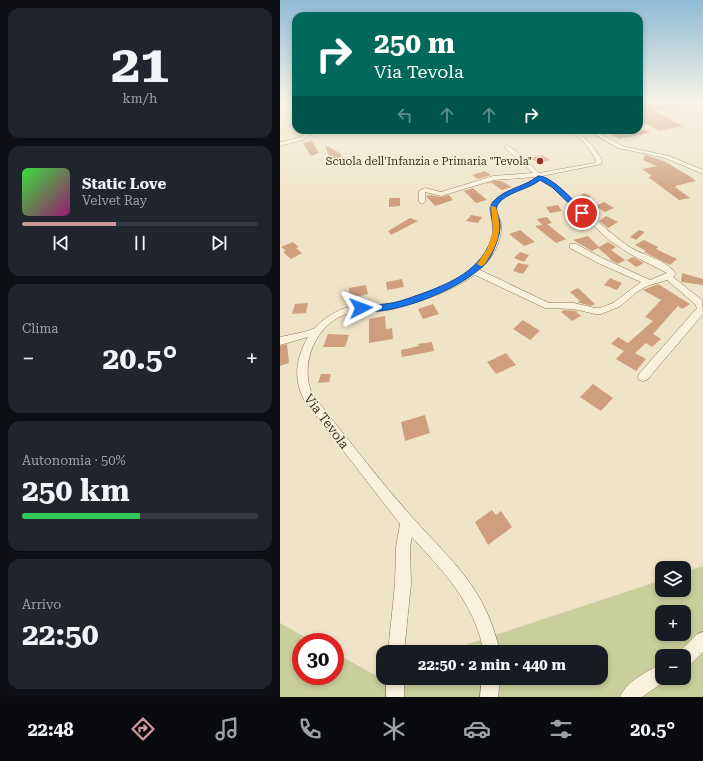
<!DOCTYPE html>
<html lang="it">
<meta charset="utf-8">
<style>
body{margin:0;font-family:"Roboto Serif",serif;background:#20242c;color:#f1f3f6;height:100vh;display:flex;flex-direction:column;font-size:15px;white-space:nowrap}
*{box-sizing:border-box;margin:0}
p{font-size:13px;color:#9ea1a6}
.icon{flex:none;width:22px;height:22px;fill:none;stroke:currentColor;stroke-width:2;stroke-linecap:round;stroke-linejoin:round}
.map{position:relative;flex:1;overflow:hidden}
.side{display:flex;flex-direction:column;gap:8px;padding:8px;background:#0d0f14;width:280px}
.side>*{flex:none}
.hud{position:absolute;left:12px;top:12px;width:351px;height:122px;border-radius:12px;box-shadow:0 2px 6px #0003;background:#00695c;color:#fff;overflow:hidden}
.tools{position:absolute;left:375px;top:561px;display:grid;gap:8px}
.tools a{display:grid;place-items:center;width:36px;height:36px;border-radius:8px;background:#171b24;box-shadow:0 2px 6px #0003;font-size:20px}
.speed{position:absolute;left:12px;top:633px;display:flex;gap:8px;font-size:20px;font-weight:700;text-align:center}
.speed>*{display:grid;place-content:center;width:52px;height:52px;border-radius:50%;background:#171b24;box-shadow:0 2px 6px #0003;line-height:1}
.speed .limit{border:6px solid #d22;background:#fff;color:#111}
.pin{position:absolute;display:grid;place-items:center;width:34px;height:34px;color:#fff;margin:-17px;border:2px solid #fff;border-radius:50%;box-shadow:0 1px 4px #0007}
.me{position:absolute;width:44px;margin:-22px;rotate:87deg;stroke-linejoin:round;filter:drop-shadow(0 0 3px #0008)}
.turn{display:flex;align-items:center;gap:14px;height:84px;padding:0 16px;font-size:18px}
.turn .icon{width:52px;height:52px;stroke-width:2.5}
.turn b{display:block;font-size:28px;line-height:34px}
.lanes{display:flex;align-items:center;height:38px;padding:0 16px;background:#0003;justify-content:center;gap:20px;direction:ltr}
.lanes .off{opacity:.35}
.big{font-size:30px;font-weight:700;line-height:1.1}
.side .widget{flex:1;display:flex;flex-direction:column;justify-content:center;gap:6px;min-width:0;padding:0 14px;border-radius:12px;background:#20242c}
.side .dial{align-items:center;gap:0}
.dial b{font-size:52px;line-height:1}
.song{display:flex;align-items:center;gap:12px}
.cover{width:48px;height:48px;border-radius:6px;background:linear-gradient(135deg,hsl(120 70% 55%),hsl(320 70% 35%))}
.played{height:4px;border-radius:2px;background:linear-gradient(90deg,#cc999b 40%,#363941 40%)}
.keys{display:flex;justify-content:space-around;direction:ltr}
.heat{display:flex;justify-content:space-between;align-items:center;font-size:22px;direction:ltr}
.charge{height:6px;border-radius:3px;background:linear-gradient(90deg,#34c759 50%,#363941 0)}
.trip{position:absolute;left:96px;top:645px;width:232px;height:40px;border-radius:12px;background:#171b24;box-shadow:0 2px 6px #0003;font-weight:700;line-height:40px;text-align:center}
.menu{display:flex;height:64px;justify-content:space-around;align-items:center;background:#090b0e;color:#9ea1a6}
.menu .icon{width:28px;height:28px}
.menu .current{color:#cc999b}
.menu b{font-size:18px;color:#f1f3f6}
main{display:flex;flex:1;min-height:0}
.map>svg:first-child{display:block}
.green{fill:#c9cf9b;fill-rule:evenodd}
.building{fill:#cf9f7d}
.lines{fill:none;stroke-linecap:round;stroke-linejoin:round}
.minor-casing{stroke:#8d765c;stroke-width:1}
.minor{fill:#faf1dc;fill-rule:evenodd}
.route{fill:#1a73e8;stroke:#114b97}
.slow{fill:#f59e0b}
.poi-dot{fill:#9e2a2b;stroke:#f7eed8;stroke-width:1.5}
.labels{text-anchor:middle;stroke-width:3;stroke-linejoin:round;paint-order:stroke}
.far-poi-label{font-size:11px;fill:#3d2e20;stroke:#f7eed8;text-anchor:end}
.street-label{font-size:13px;fill:#3d2e20;stroke:#f7eed8}
</style>
<main>
<section class="side">
<div class="widget dial"><b>21</b><p>km/h</p></div>
<div class="widget">
<div class="song"><i class="cover"></i><div><b>Static Love</b><p>Velvet Ray</p></div></div>
<div class="played"></div>
<div class="keys"><svg class="icon" aria-label="previous" viewBox="0 0 24 24"><path d="M18 5L8 12l10 7zM5 5v14"/></svg><svg class="icon" aria-label="pause" viewBox="0 0 24 24"><path d="M8 5v14M16 5v14"/></svg><svg class="icon" aria-label="next" viewBox="0 0 24 24"><path d="M6 5l10 7-10 7zM19 5v14"/></svg></div>
</div>
<div class="widget"><p>Clima</p>
<div class="heat"><a>−</a><b class="big">20.5°</b><a>+</a></div>
</div>
<div class="widget"><p>Autonomia · 50%</p><b class="big">250 km</b><div class="charge"></div></div>
<div class="widget"><p>Arrivo</p><b class="big">22:50</b></div>
</section>
<div class="map">
<svg width="423" height="697" viewBox="0 0 423 697">
<rect width="100%" height="100%" fill="#f0e4c8"/>
<path class="green" d="M 423,566 L 423,697 L 0,697 L 0,623 L 34,642 L 21,642 L 21,676 L 55,676 L 55,653 L 95,675 L 103,672 L 103,678 L 321,678 L 321,652 L 164,652 L 382,580 L 382,590 L 404,590 L 404,572 ZM 382,612 L 404,612 L 404,634 L 382,634 ZM 382,656 L 404,656 L 404,678 L 382,678 Z"/>
<path class="building" d="M 359,102 L 400,102 L 400,107 L 372,110 L 403,126 L 379,131 L 359,120 Z
M 324,130 L 369,130 L 369,133 L 339,139 Z
M 32,141 L 39,153 L 31,156 L 23,143 Z
M 45,145 L 60,153 L 63,160 L 51,162 Z
M 262,155 L 270,160 L 258,164 L 251,158 Z
M 365,155 L 384,161 L 414,179 L 413,179 L 416,181 L 395,186 L 397,187 L 395,187 L 410,198 L 399,200 L 368,177 L 372,176 L 362,169 L 377,166 L 363,160 Z
M 205,171 L 211,175 L 198,179 L 192,175 Z
M 214,181 L 221,181 L 232,187 L 222,190 L 212,183 L 205,184 Z
M 193,188 L 207,200 L 196,203 L 184,191 Z
M 304,193 L 311,196 L 300,204 L 295,200 Z
M 150,195 L 161,197 L 169,195 L 173,200 L 155,206 L 146,196 Z
M 109,198 L 120,198 L 120,206 L 109,207 Z
M 324,202 L 334,208 L 325,212 L 315,206 Z
M 278,205 L 282,211 L 270,213 L 266,207 Z
M 191,215 L 202,217 L 198,223 L 186,221 Z
M 326,216 L 338,222 L 328,228 L 319,221 Z
M 267,217 L 272,223 L 263,225 L 267,224 L 286,239 L 276,243 L 255,226 L 262,225 L 257,219 Z
M 130,218 L 138,221 L 111,235 L 108,231 Z
M 240,230 L 255,242 L 244,246 L 229,234 Z
M 359,230 L 365,232 L 356,240 L 350,237 Z
M 308,236 L 319,247 L 328,242 L 336,247 L 331,250 L 345,260 L 338,264 L 330,260 L 331,259 L 318,248 L 312,251 L 293,240 Z
M 364,240 L 378,247 L 376,249 L 397,259 L 390,265 L 364,252 L 366,251 L 355,245 Z
M 13,242 L 19,247 L 16,248 L 22,253 L 11,259 L 3,252 L 6,251 L 1,247 Z
M 240,252 L 249,255 L 244,262 L 234,258 Z
M 353,257 L 364,263 L 356,267 L 347,260 Z
M 238,263 L 249,265 L 243,274 L 233,271 Z
M 402,273 L 423,279 L 423,285 L 401,282 Z
M 330,278 L 342,283 L 337,290 L 324,285 Z
M 122,279 L 124,287 L 107,290 L 106,282 Z
M 378,284 L 410,304 L 402,309 L 398,306 L 373,334 L 381,339 L 372,347 L 366,343 L 355,353 L 366,359 L 356,371 L 336,359 L 344,351 L 331,344 L 338,337 L 348,343 L 373,321 L 365,317 L 381,300 L 363,290 Z
M 86,285 L 88,294 L 70,298 L 69,288 Z
M 298,288 L 315,304 L 311,306 L 297,302 L 300,301 L 290,292 Z
M 28,303 L 26,313 L 12,314 L 15,304 Z
M 153,304 L 159,314 L 143,319 L 138,309 Z
M 284,310 L 298,311 L 296,312 L 301,316 L 292,321 L 281,312 Z
M 105,316 L 106,329 L 112,328 L 113,339 L 89,343 L 89,319 Z
M 243,320 L 260,331 L 250,340 L 233,329 Z
M 48,334 L 69,335 L 65,347 L 43,347 Z
M 152,342 L 154,351 L 122,357 L 121,350 L 139,346 L 138,344 Z
M 7,344 L 9,363 L 0,366 L 0,346 Z
M 226,353 L 236,365 L 216,374 L 207,362 Z
M 41,374 L 51,374 L 49,382 L 38,383 Z
M 313,384 L 333,398 L 321,411 L 300,397 Z
M 145,415 L 150,433 L 125,441 L 121,422 Z
M 212,510 L 216,515 L 221,511 L 232,527 L 208,545 L 195,522 Z"/>
<g class="lines">
<g class="minor-casing">
<path id="minor" d="M 30,130 L 36,130 L 23,140 L 0,146 L 0,142 L 19,138 Z
M 291,130 L 297,130 L 312,145 L 322,160 L 321,164 L 262,176 C 294,197 319,226 351,248 C 365,256 387,260 396,274 L 393,277 L 422,300 L 423,314 L 367,380 L 363,381 L 359,380 L 358,377 L 359,374 L 417,308 L 415,304 L 387,280 L 367,286 L 357,292 L 339,307 L 321,314 L 315,314 L 294,309 L 265,308 L 195,275 C 171,291 141,302 113,309 C 99,313 84,309 70,313 C 36,322 19,363 32,394 C 65,435 97,478 132,517 C 174,564 205,587 220,652 L 204,652 C 193,601 166,575 132,537 L 130,547 L 131,584 L 124,652 L 108,652 L 115,584 L 116,547 L 120,524 L 24,400 C 13,378 16,358 28,337 L 0,345 L 0,337 C 10,335 27,332 35,328 C 37,326 39,323 42,321 C 49,316 56,311 65,308 C 79,304 93,306 107,304 C 129,301 179,281 195,266 C 206,256 214,240 213,225 C 213,217 207,210 212,202 C 223,188 244,189 256,177 L 214,180 L 161,196 L 145,192 L 145,202 L 142,204 L 139,202 L 139,191 L 145,188 L 161,192 L 213,176 L 253,173 L 225,148 L 225,146 L 227,145 L 235,150 L 259,173 L 315,163 L 316,160 L 308,147 ZM 260,180 L 273,188 L 329,240 L 350,254 L 387,273 L 370,280 L 324,259 L 296,244 L 290,244 L 290,248 L 318,263 L 361,282 L 333,303 L 320,308 L 315,308 L 294,303 L 269,303 L 200,270 C 212,259 223,240 221,223 C 220,217 214,211 217,205 C 225,190 249,191 260,180 Z
M 307,130 L 314,130 L 342,146 L 389,156 L 423,170 L 423,174 L 385,158 L 338,148 Z
M 423,632 L 423,652 L 410,665 L 404,668 L 404,656 L 397,656 L 398,653 L 417,634 Z
M 382,664 L 382,678 L 389,678 L 388,679 L 362,697 L 340,697 C 346,682 367,671 382,664 Z
M 106,678 L 124,678 L 124,697 L 106,697 Z
M 202,678 L 220,678 L 218,697 L 200,697 Z"/>
</g>
<use href="#minor" class="minor"/>
</g>
<linearGradient id="sky" x2="0" y2="1"><stop stop-color="#8fbad6"/><stop offset="0.51" stop-color="#f8f3e6"/><stop offset="1" stop-color="#f8f3e6" stop-opacity="0"/></linearGradient>
<rect width="423" height="200" fill="url(#sky)"/>
<path class="route" d="M 258,176 C 271,175 295,202 305,212 L 305,214 L 300,214 L 272,187 L 260,180 C 249,189 225,193 218,204 C 214,210 220,218 220,224 C 221,234 215,247 211,256 C 195,285 109,319 78,310 L 77,308 L 78,306 L 81,305 C 89,305 97,305 105,304 C 117,303 127,299 138,295 C 170,284 203,270 213,234 C 215,225 207,209 213,202 C 224,189 245,187 258,176 Z"/>
<path class="slow" d="M 211,206 L 216,207 C 223,232 218,244 204,265 L 201,266 L 197,264 L 207,249 L 213,231 Z"/>
<circle class="poi-dot" cx="260" cy="161" r="4"/>
<g class="labels">
<g class="far-poi-label">
<text x="252" y="165">Scuola dell'Infanzia e Primaria "Tevola"</text>
</g>
<g class="street-label">
<text transform="translate(47 421) rotate(53)" y="5">Via Tevola</text>
</g>
</g>
</svg>
<div class="tools">
<a><svg class="icon" aria-label="layers" viewBox="0 0 24 24"><path d="M12 4l9 5-9 5-9-5zM3 14l9 5 9-5"/></svg></a>
<a>+</a>
<a>−</a>
</div>
<div class="speed"><div class="limit">30</div></div>
<div class="pin" style="left:302px;top:213px;background:#d93025"><svg class="icon" aria-label="arrive" viewBox="0 0 24 24"><path d="M6 21V4h12l-3 4 3 4H6"/></svg></div>
<svg class="me" style="left:81px;top:308px" viewBox="-20 -20 40 40"><path d="M0-17L14 15 0 8-14 15z" fill="#1a73e8" stroke="#fff" stroke-width="4"/></svg>
<div class="trip">22:50 · 2 min · 440 m</div>
<div class="hud">
<div class="turn"><svg class="icon" aria-label="right" viewBox="0 0 24 24"><path d="M7 20v-9h11M14 6l5 5-5 5"/></svg><div><b>250 m</b>Via Tevola</div></div>
<div class="lanes"><svg class="icon off" aria-label="left" viewBox="0 0 24 24"><path d="M17 20v-9H6M10 6l-5 5 5 5"/></svg><svg class="icon off" aria-label="ahead" viewBox="0 0 24 24"><path d="M12 20V5M6 11l6-6 6 6"/></svg><svg class="icon off" aria-label="ahead" viewBox="0 0 24 24"><path d="M12 20V5M6 11l6-6 6 6"/></svg><svg class="icon" aria-label="right" viewBox="0 0 24 24"><path d="M7 20v-9h11M14 6l5 5-5 5"/></svg></div>
</div>
</div>
</main>
<nav class="menu">
<b>22:48</b>
<svg class="icon current" aria-label="directions" viewBox="0 0 24 24"><path d="M12 3l9 9-9 9-9-9zM9 14v-3h6M13 9l2 2-2 2"/></svg>
<svg class="icon" aria-label="music" viewBox="0 0 24 24"><path d="M9 18V5l10-2v13"/><circle cx="6" cy="18" r="3"/><circle cx="16" cy="16" r="3"/></svg>
<svg class="icon" aria-label="phone" viewBox="0 0 24 24"><path d="M5 4h4l2 5-3 2q2 4 5 5l2-3 5 2v4C11 20 4 13 5 4z"/></svg>
<svg class="icon" aria-label="climate" viewBox="0 0 24 24"><path d="M12 3v18M4 7l16 10M4 17L20 7"/></svg>
<svg class="icon" aria-label="car" viewBox="0 0 24 24"><path d="M5 17H2v-5l4-1 3-4h7l3 4 3 1v5h-3M9 17h6M6 11h13"/><circle cx="7" cy="17" r="2"/><circle cx="17" cy="17" r="2"/></svg>
<svg class="icon" aria-label="filters" viewBox="0 0 24 24"><path d="M4 7h16M4 17h16"/><circle cx="9" cy="7" r="2"/><circle cx="15" cy="17" r="2"/></svg>
<b>20.5°</b>
</nav>
